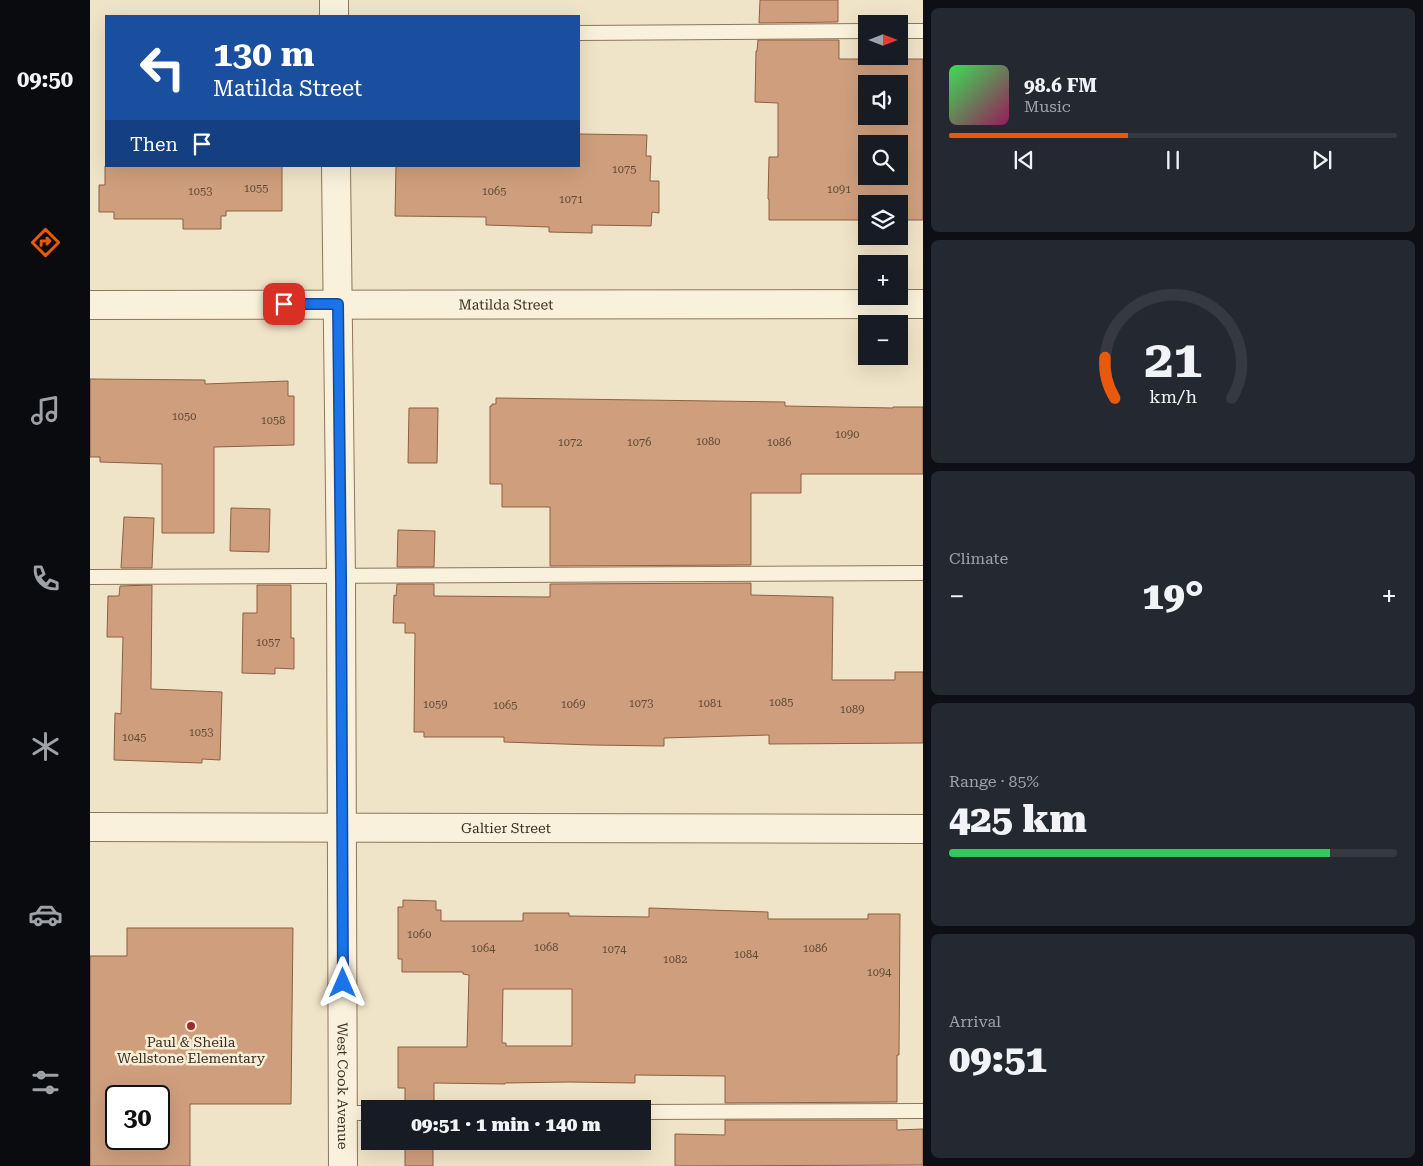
<!DOCTYPE html>
<meta charset="utf-8">
<style>
body{margin:0;font-family:"Roboto Serif",serif;background:#242831;color:#f1f3f6;height:100vh;display:flex;flex-direction:column;font-size:19px;white-space:nowrap}
*{box-sizing:border-box;margin:0}
p{font-size:16px;color:#9ea1a6}
.icon{flex:none;width:28px;height:28px;fill:none;stroke:currentColor;stroke-width:2;stroke-linecap:round;stroke-linejoin:round}
.map{position:relative;flex:1;overflow:hidden}
.drawer{display:flex;flex-direction:column;gap:8px;padding:8px;background:#0d0f14;width:500px}
.drawer>*{flex:none}
.banner{position:absolute;left:15px;top:15px;width:475px;height:152px;border-radius:0px;box-shadow:0 5px 20px #0002;background:#1a4fa0;color:#fff;overflow:hidden}
.needle{width:32px;rotate:90deg}
.fabs{position:absolute;left:768px;top:15px;display:grid;gap:10px}
.fabs a{display:grid;place-items:center;width:50px;height:50px;border-radius:0px;background:#171b24;box-shadow:0 5px 20px #0002;font-size:25px}
.speed{position:absolute;left:15px;top:1085px;display:flex;gap:10px;font-size:25px;font-weight:700;text-align:center}
.speed>*{display:grid;place-content:center;width:65px;height:65px;border-radius:50%;background:#171b24;box-shadow:0 5px 20px #0002;line-height:1}
.speed .limit{border:2px solid #111;border-radius:8px;background:#fff;color:#111}
.pin{position:absolute;display:grid;place-items:center;width:42px;height:42px;color:#fff;margin:-21px;border-radius:10px;box-shadow:0 2px 8px #0006}
.me{position:absolute;width:55px;margin:-28px;rotate:0deg;stroke-linejoin:round;filter:drop-shadow(0 0 4px #0008)}
.turn{display:flex;align-items:center;gap:18px;height:105px;padding:0 25px;font-size:22px}
.turn .icon{width:65px;height:65px;stroke-width:2.5}
.turn b{display:block;font-size:35px;line-height:42px}
.then{display:flex;align-items:center;height:48px;padding:0 25px;background:#0003;gap:10px;font-size:19px}
.big{font-size:38px;font-weight:800;line-height:1.1}
.drawer .widget{flex:1;display:flex;flex-direction:column;justify-content:center;gap:8px;min-width:0;padding:0 18px;border-radius:8px;background:#242831}
.drawer .dial{align-items:center;gap:0}
.dial svg{height:130px;overflow:visible;fill:none;stroke:#363941;stroke-width:7;stroke-linecap:round;text-anchor:middle}
.dial text{fill:#f1f3f6;stroke:none}
.song{display:flex;align-items:center;gap:15px}
.cover{width:60px;height:60px;border-radius:8px;background:linear-gradient(135deg,hsl(130 70% 55%),hsl(330 70% 35%))}
.played{height:5px;border-radius:2px;background:linear-gradient(90deg,#ea580c 40%,#363941 40%)}
.keys{display:flex;justify-content:space-around;direction:ltr}
.heat{display:flex;justify-content:space-between;align-items:center;font-size:28px;direction:ltr}
.charge{height:8px;border-radius:4px;background:linear-gradient(90deg,#34c759 85%,#363941 0)}
.trip{position:absolute;left:271px;top:1100px;width:290px;height:50px;border-radius:0px;background:#171b24;box-shadow:0 5px 20px #0002;font-weight:800;line-height:50px;text-align:center}
main{display:flex;flex:1;min-height:0}
.dock{display:flex;flex-direction:column;width:90px;justify-content:space-around;align-items:center;background:#090b0e;color:#9ea1a6}
.dock .icon{width:35px;height:35px}
.dock .active{color:#ea580c}
.dock b{font-size:22px;color:#f1f3f6}
.map>svg:first-child{display:block}
.building{fill:#cf9f7d;stroke:#8d5f41;fill-rule:evenodd}
.lines{fill:none;stroke-linecap:round;stroke-linejoin:round}
.lane-casing{stroke:#8d765c;stroke-width:16}
.street-casing{stroke:#8d765c;stroke-width:30}
.lane{stroke:#faf1dc;stroke-width:14}
.street{stroke:#faf1dc;stroke-width:28}
.route-casing{stroke:#114b97;stroke-width:12}
.route{stroke:#1a73e8;stroke-width:9}
.poi-dot{fill:#9e2a2b;stroke:#f7eed8;stroke-width:2}
.labels{text-anchor:middle;stroke-width:5;stroke-linejoin:round;paint-order:stroke}
.number-label{font-size:11px;fill:#624a37}
.street-label{font-size:14px;fill:#3d2e20;stroke:#f7eed8}
.poi-label{font-size:14px;fill:#3d2e20;stroke:#f7eed8}
</style>
<main>
<nav class="dock">
<b>09:50</b>
<svg class="icon active" aria-label="directions" viewBox="0 0 24 24"><path d="M12 3l9 9-9 9-9-9zM9 14v-3h6M13 9l2 2-2 2"/></svg>
<svg class="icon" aria-label="music" viewBox="0 0 24 24"><path d="M9 18V5l10-2v13"/><circle cx="6" cy="18" r="3"/><circle cx="16" cy="16" r="3"/></svg>
<svg class="icon" aria-label="phone" viewBox="0 0 24 24"><path d="M5 4h4l2 5-3 2q2 4 5 5l2-3 5 2v4C11 20 4 13 5 4z"/></svg>
<svg class="icon" aria-label="climate" viewBox="0 0 24 24"><path d="M12 3v18M4 7l16 10M4 17L20 7"/></svg>
<svg class="icon" aria-label="car" viewBox="0 0 24 24"><path d="M5 17H2v-5l4-1 3-4h7l3 4 3 1v5h-3M9 17h6M6 11h13"/><circle cx="7" cy="17" r="2"/><circle cx="17" cy="17" r="2"/></svg>
<svg class="icon" aria-label="filters" viewBox="0 0 24 24"><path d="M4 7h16M4 17h16"/><circle cx="9" cy="7" r="2"/><circle cx="15" cy="17" r="2"/></svg>
</nav>
<div class="map">
<svg width="833" height="1166" viewBox="0 0 833 1166">
<rect width="100%" height="100%" fill="#f0e4c8"/>
<path class="building" d="M 670,0 L 748,0 L 748,22 L 669,23 Z
M 668,40 L 749,40 L 749,59 L 833,59 L 833,220 L 809,220 L 809,204 L 776,204 L 776,220 L 679,220 L 679,199 L 678,199 L 679,157 L 688,157 L 688,103 L 665,102 L 666,51 L 667,51 ZM 776,84 L 809,84 L 809,116 L 776,116 ZM 776,144 L 809,144 L 809,176 L 776,176 Z
M 489,134 L 557,135 L 556,156 L 561,156 L 560,181 L 569,181 L 569,213 L 562,212 L 561,226 L 502,225 L 502,233 L 459,232 L 459,227 L 396,225 L 396,217 L 305,216 L 306,166 L 489,166 Z
M 15,166 L 192,166 L 192,211 L 136,211 L 136,216 L 131,216 L 131,229 L 93,229 L 93,219 L 24,219 L 24,212 L 9,212 L 9,185 L 15,185 Z
M 0,379 L 115,380 L 115,384 L 198,381 L 198,396 L 204,396 L 204,445 L 124,447 L 124,533 L 72,533 L 72,464 L 10,462 L 10,457 L 0,457 Z
M 406,398 L 695,402 L 695,406 L 803,408 L 803,407 L 833,407 L 833,474 L 711,474 L 711,493 L 661,493 L 661,565 L 460,566 L 460,507 L 412,507 L 412,484 L 400,484 L 400,406 L 402,406 L 402,404 L 406,404 Z
M 319,408 L 348,408 L 347,463 L 318,463 Z
M 141,508 L 180,509 L 179,552 L 140,551 Z
M 34,517 L 64,518 L 62,568 L 31,568 Z
M 308,530 L 345,531 L 344,567 L 307,567 Z
M 661,583 L 661,595 L 743,597 L 742,680 L 805,680 L 805,672 L 833,672 L 833,743 L 679,744 L 679,735 L 574,738 L 574,746 L 502,745 L 414,742 L 414,737 L 334,737 L 334,732 L 324,732 L 325,633 L 315,633 L 315,623 L 303,623 L 304,595 L 306,596 L 307,584 L 344,584 L 344,596 L 460,597 L 460,584 Z
M 62,585 L 61,689 L 132,692 L 130,760 L 112,759 L 112,763 L 24,760 L 25,713 L 31,714 L 33,637 L 17,637 L 18,596 L 29,596 L 30,586 Z
M 167,585 L 201,585 L 201,638 L 204,638 L 204,669 L 185,668 L 185,674 L 152,673 L 153,613 L 167,613 Z
M 313,900 L 346,901 L 346,910 L 351,910 L 351,921 L 433,921 L 433,913 L 479,913 L 479,916 L 559,917 L 559,908 L 678,912 L 678,919 L 778,919 L 778,914 L 810,914 L 809,1055 L 807,1055 L 807,1102 L 635,1103 L 635,1076 L 545,1075 L 545,1083 L 479,1082 L 415,1083 L 415,1084 L 344,1083 L 344,1109 L 315,1109 L 315,1088 L 308,1088 L 308,1047 L 377,1047 L 379,975 L 373,974 L 373,972 L 312,972 L 312,959 L 308,959 L 308,907 L 313,907 ZM 413,989 L 482,989 L 482,1046 L 416,1046 L 416,1043 L 412,1043 Z
M 37,928 L 203,928 L 201,1104 L 100,1104 L 100,1166 L 0,1166 L 0,956 L 37,956 ZM 26,1096 L 69,1096 L 69,1139 L 26,1139 Z
M 635,1120 L 807,1120 L 807,1130 L 833,1129 L 833,1165 L 585,1166 L 585,1134 L 635,1135 Z
M 315,1141 L 343,1141 L 343,1166 L 315,1166 Z"/>
<g class="lines">
<g class="lane-casing">
<path id="lane" d="M 809,31 L 833,31
M 489,33 L 776,31
M 0,577 L 833,573
M 552,1112 L 833,1111
M 253,1113 L 280,1113"/>
</g>
<g class="street-casing">
<g id="street">
<path d="M 244,0 L 244,16"/>
<path id="s1" d="M 246,166 L 251,577 L 253,1166"/>
<path id="s2" d="M 0,305 L 833,304"/>
<path id="s3" d="M 0,827 L 833,829"/>
</g>
</g>
<use href="#lane" class="lane"/>
<use href="#street" class="street"/>
</g>
<g class="lines">
<g class="route-casing">
<path id="route" d="M 194,304 L 248,304 L 251,577 L 253,983"/>
</g>
<use href="#route" class="route"/>
</g>
<circle class="poi-dot" cx="101" cy="1026" r="5"/>
<g class="labels">
<g class="number-label">
<text x="534" y="173">1075</text>
<text x="166" y="192">1055</text>
<text x="749" y="193">1091</text>
<text x="110" y="195">1053</text>
<text x="404" y="195">1065</text>
<text x="481" y="203">1071</text>
<text x="94" y="420">1050</text>
<text x="183" y="424">1058</text>
<text x="757" y="438">1090</text>
<text x="618" y="445">1080</text>
<text x="480" y="446">1072</text>
<text x="549" y="446">1076</text>
<text x="689" y="446">1086</text>
<text x="178" y="646">1057</text>
<text x="691" y="706">1085</text>
<text x="551" y="707">1073</text>
<text x="620" y="707">1081</text>
<text x="345" y="708">1059</text>
<text x="483" y="708">1069</text>
<text x="415" y="709">1065</text>
<text x="762" y="713">1089</text>
<text x="111" y="736">1053</text>
<text x="44" y="741">1045</text>
<text x="329" y="938">1060</text>
<text x="456" y="951">1068</text>
<text x="393" y="952">1064</text>
<text x="725" y="952">1086</text>
<text x="524" y="953">1074</text>
<text x="656" y="958">1084</text>
<text x="585" y="963">1082</text>
<text x="789" y="976">1094</text>
</g>
<g class="street-label">
<text dy="5" stroke="none"><textPath href="#s2" startOffset="416">Matilda Street</textPath></text>
<text dy="5" stroke="none"><textPath href="#s3" startOffset="416">Galtier Street</textPath></text>
<text dy="5" stroke="none"><textPath href="#s1" startOffset="920">West Cook Avenue</textPath></text>
</g>
<g class="poi-label">
<text x="101" y="1047">Paul &amp; Sheila<tspan x="101" dy="16">Wellstone Elementary</tspan></text>
</g>
</g>
</svg>
<div class="fabs">
<a><svg class="needle" viewBox="-14 -14 28 28"><path d="M0-13l5 13h-10z" fill="#e53935"/><path d="M0 13l5-13h-10z" fill="#9ea1a6"/></svg></a>
<a><svg class="icon" aria-label="sound" viewBox="0 0 24 24"><path d="M4 9h4l5-4v14l-5-4H4zM17 9q2 3 0 6"/></svg></a>
<a><svg class="icon" aria-label="search" viewBox="0 0 24 24"><circle cx="10" cy="10" r="6"/><path d="M15 15l6 6"/></svg></a>
<a><svg class="icon" aria-label="layers" viewBox="0 0 24 24"><path d="M12 4l9 5-9 5-9-5zM3 14l9 5 9-5"/></svg></a>
<a>+</a>
<a>−</a>
</div>
<div class="speed"><div class="limit">30</div></div>
<div class="pin" style="left:194px;top:304px;background:#d93025"><svg class="icon" aria-label="arrive" viewBox="0 0 24 24"><path d="M6 21V4h12l-3 4 3 4H6"/></svg></div>
<svg class="me" style="left:253px;top:983px" viewBox="-20 -20 40 40"><path d="M0-17L14 15 0 8-14 15z" fill="#1a73e8" stroke="#fff" stroke-width="4"/></svg>
<div class="trip">09:51 · 1 min · 140 m</div>
<div class="banner">
<div class="turn"><svg class="icon" aria-label="left" viewBox="0 0 24 24"><path d="M17 20v-9H6M10 6l-5 5 5 5"/></svg><div><b>130 m</b>Matilda Street</div></div>
<div class="then">Then<svg class="icon" aria-label="arrive" viewBox="0 0 24 24"><path d="M6 21V4h12l-3 4 3 4H6"/></svg></div>
</div>
</div>
<section class="drawer">
<div class="widget">
<div class="song"><i class="cover"></i><div><b>98.6 FM</b><p>Music</p></div></div>
<div class="played"></div>
<div class="keys"><svg class="icon" aria-label="previous" viewBox="0 0 24 24"><path d="M18 5L8 12l10 7zM5 5v14"/></svg><svg class="icon" aria-label="pause" viewBox="0 0 24 24"><path d="M8 5v14M16 5v14"/></svg><svg class="icon" aria-label="next" viewBox="0 0 24 24"><path d="M6 5l10 7-10 7zM19 5v14"/></svg></div>
</div>
<div class="widget dial"><svg viewBox="0 0 100 80">
<path d="M14 69A42 42 0 1 1 86 69"/>
<path d="M14 69A42 42 0 0 1 8 44" stroke="#ea580c"/>
<text x="50" y="56" font-size="32" font-weight="700">21</text>
<text x="50" y="72" font-size="11">km/h</text>
</svg></div>
<div class="widget"><p>Climate</p>
<div class="heat"><a>−</a><b class="big">19°</b><a>+</a></div>
</div>
<div class="widget"><p>Range · 85%</p><b class="big">425 km</b><div class="charge"></div></div>
<div class="widget"><p>Arrival</p><b class="big">09:51</b></div>
</section>
</main>
